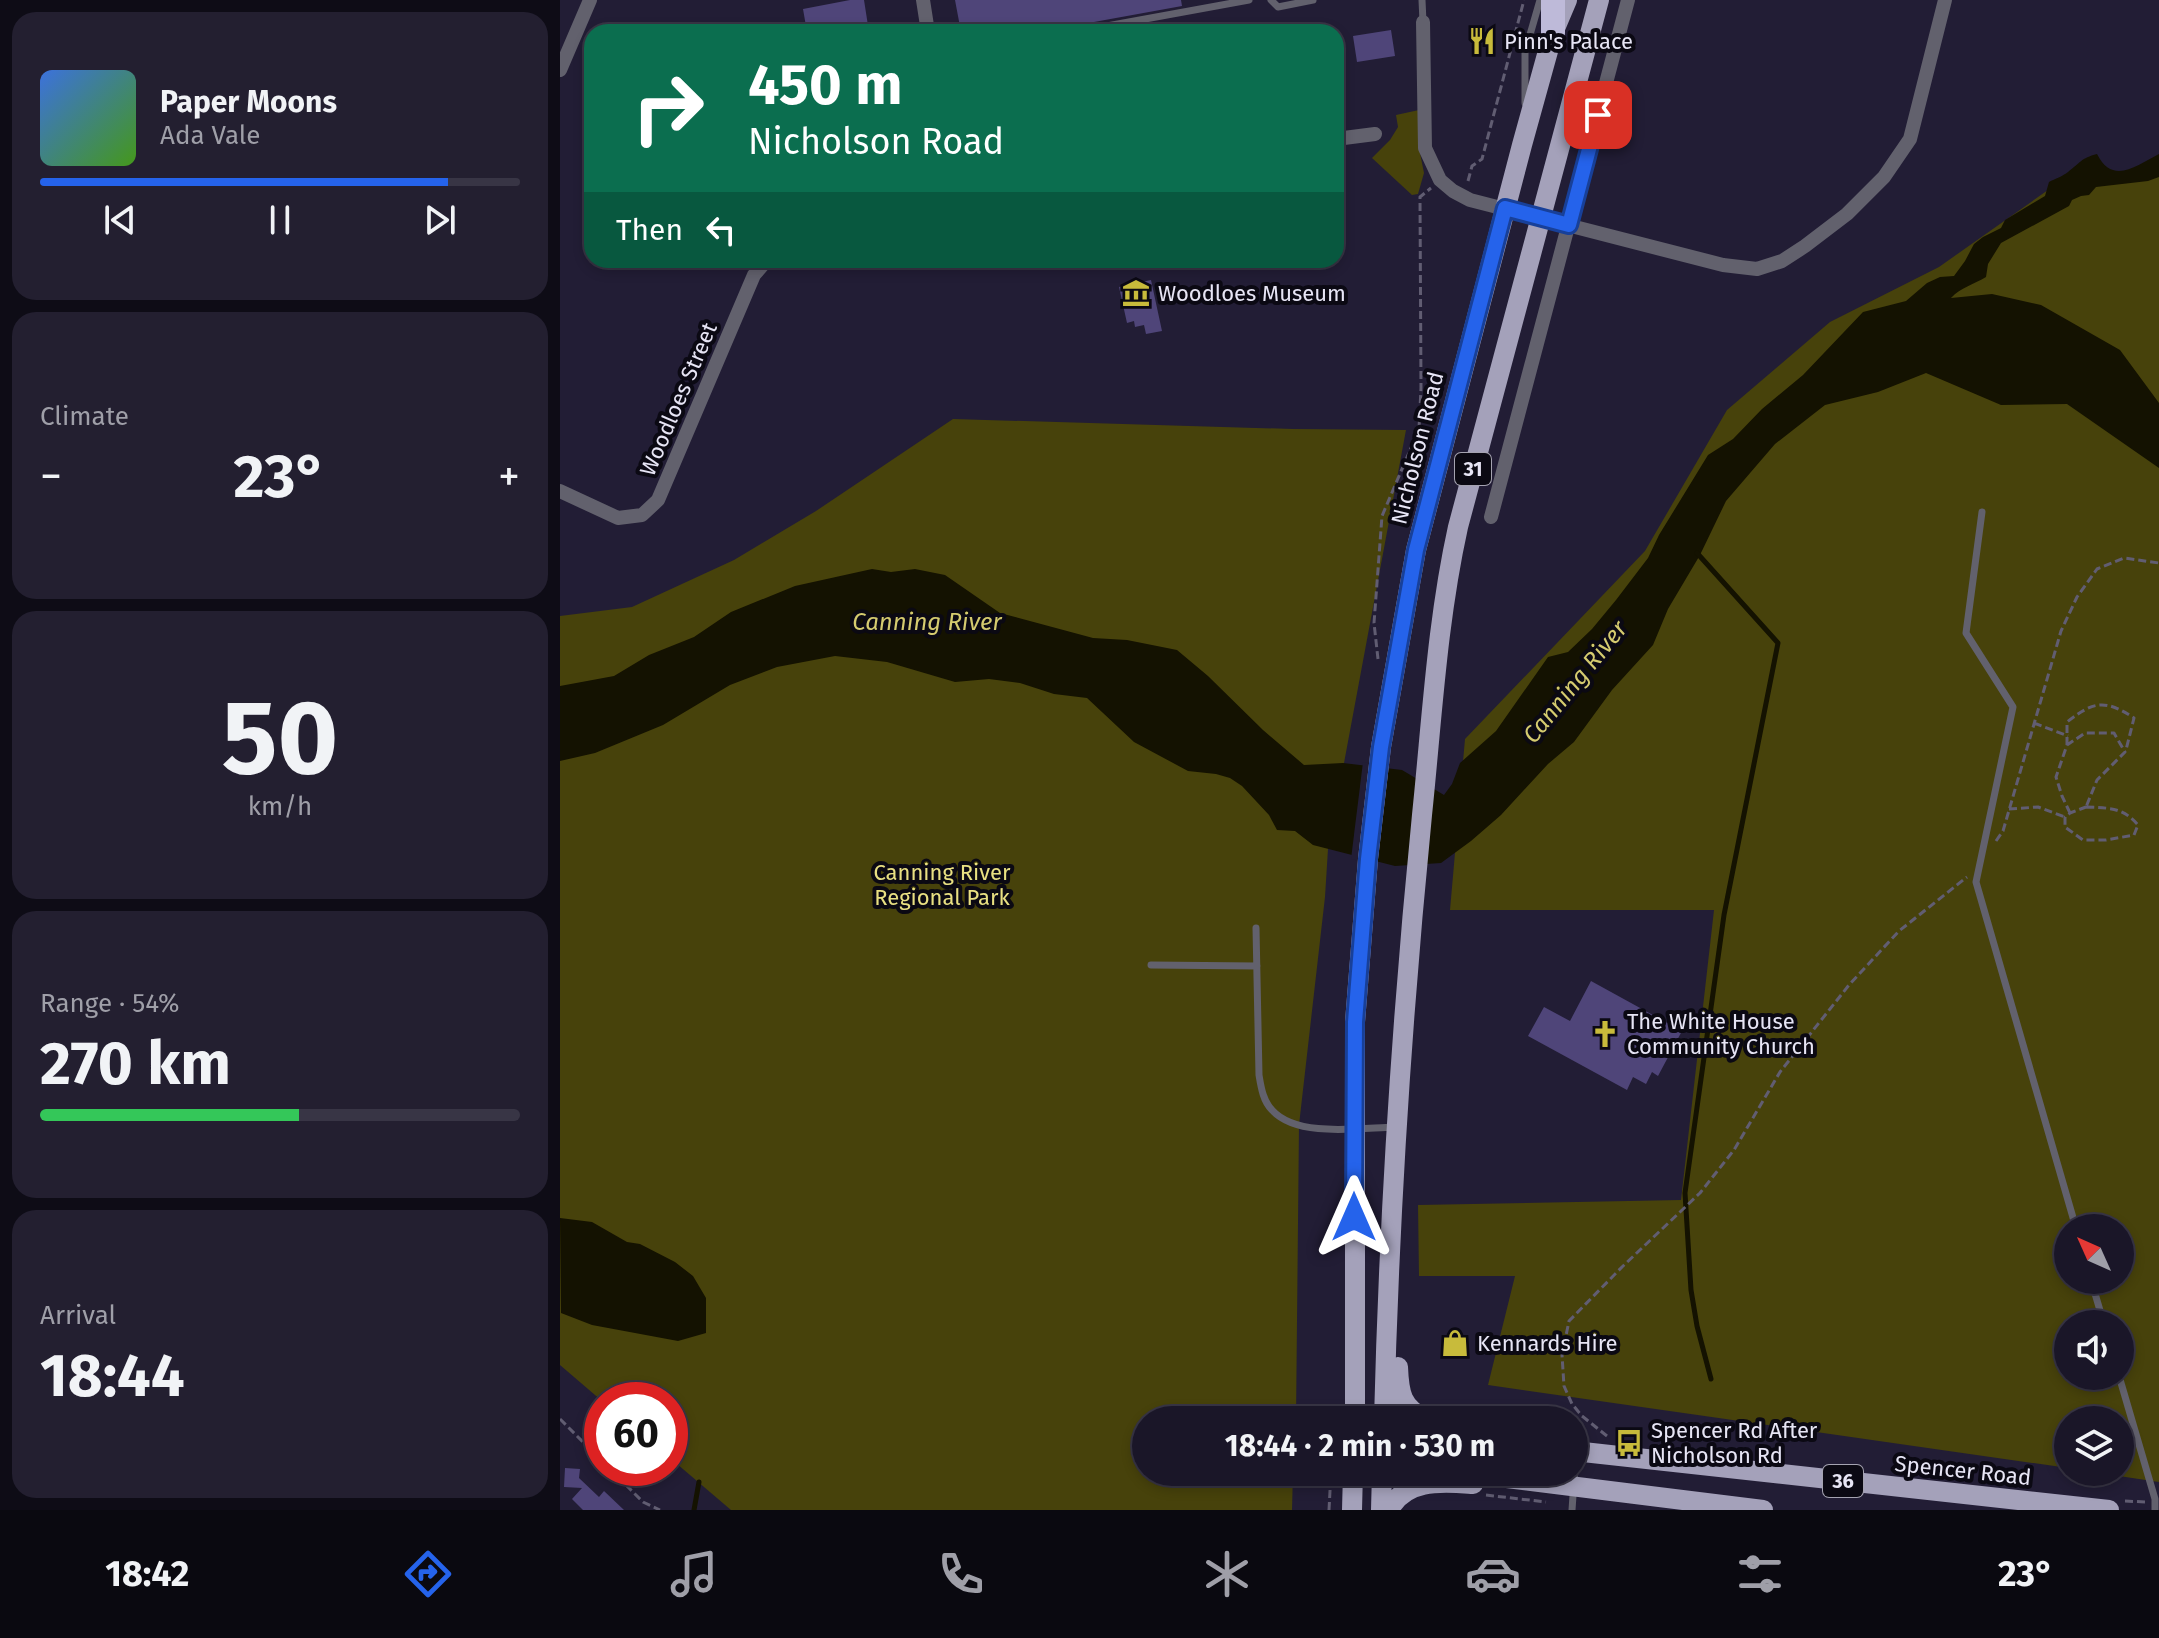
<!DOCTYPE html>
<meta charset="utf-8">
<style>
body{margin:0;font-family:"Fira Sans",sans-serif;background:#231f30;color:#f1f3f6;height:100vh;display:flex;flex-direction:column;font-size:30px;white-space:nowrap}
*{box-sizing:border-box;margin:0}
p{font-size:26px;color:#9f9fa8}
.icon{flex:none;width:44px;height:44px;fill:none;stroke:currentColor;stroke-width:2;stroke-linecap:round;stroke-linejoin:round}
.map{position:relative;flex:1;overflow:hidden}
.drawer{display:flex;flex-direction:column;gap:12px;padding:12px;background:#0e0c16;width:560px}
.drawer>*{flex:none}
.hud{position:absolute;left:24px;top:24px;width:760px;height:244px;border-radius:24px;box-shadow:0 4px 12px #0003,0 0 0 2px #383545;background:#0b6e4f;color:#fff;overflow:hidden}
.needle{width:52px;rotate:315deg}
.tools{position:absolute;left:1494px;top:1214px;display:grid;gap:16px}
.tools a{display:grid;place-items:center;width:80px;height:80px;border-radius:50%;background:#1a1628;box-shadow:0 4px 12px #0003,0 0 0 2px #383545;font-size:40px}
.speed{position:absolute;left:24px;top:1382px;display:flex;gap:16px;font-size:40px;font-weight:700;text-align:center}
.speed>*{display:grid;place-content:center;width:104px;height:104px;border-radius:50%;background:#1a1628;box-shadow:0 4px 12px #0003,0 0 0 2px #383545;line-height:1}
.speed .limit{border:12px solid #d22;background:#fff;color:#111}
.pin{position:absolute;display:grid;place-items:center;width:68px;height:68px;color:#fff;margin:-34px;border-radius:16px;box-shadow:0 4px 12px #0006}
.me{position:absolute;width:88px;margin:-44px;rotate:0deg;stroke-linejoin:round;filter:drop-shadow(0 0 6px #0008)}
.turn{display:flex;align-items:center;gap:28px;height:168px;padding:0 32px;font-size:36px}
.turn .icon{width:104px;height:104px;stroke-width:2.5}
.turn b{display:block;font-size:56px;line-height:68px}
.then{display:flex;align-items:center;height:76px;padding:0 32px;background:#0003;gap:16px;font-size:30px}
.big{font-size:60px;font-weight:700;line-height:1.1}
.drawer .tile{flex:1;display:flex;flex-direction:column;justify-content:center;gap:12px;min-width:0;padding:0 28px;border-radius:24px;background:#231f30}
.drawer .dial{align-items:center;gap:0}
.dial b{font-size:104px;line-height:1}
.song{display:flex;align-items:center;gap:24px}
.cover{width:96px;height:96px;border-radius:12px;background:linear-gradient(135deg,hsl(220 70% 55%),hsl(100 70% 35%))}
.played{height:8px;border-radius:4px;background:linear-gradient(90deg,#2563eb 85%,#383545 85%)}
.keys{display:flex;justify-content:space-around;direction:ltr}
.heat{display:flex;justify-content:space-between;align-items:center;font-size:44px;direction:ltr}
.charge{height:12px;border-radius:6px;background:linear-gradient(90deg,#34c759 54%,#383545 0)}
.trip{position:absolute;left:572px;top:1406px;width:456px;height:80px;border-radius:40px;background:#1a1628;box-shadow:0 4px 12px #0003,0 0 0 2px #383545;font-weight:700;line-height:80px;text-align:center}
.dock{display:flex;height:128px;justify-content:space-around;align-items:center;background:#0a0910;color:#9f9fa8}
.dock .icon{width:56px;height:56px}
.dock .active{color:#2563eb}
.dock b{font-size:36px;color:#f1f3f6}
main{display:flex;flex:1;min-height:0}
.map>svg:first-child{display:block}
.green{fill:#47420b;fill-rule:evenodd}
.water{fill:#141201}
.pier{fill:#221d35}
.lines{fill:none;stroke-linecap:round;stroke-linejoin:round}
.stream{stroke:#141201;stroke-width:5}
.building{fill:#4f4579}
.path{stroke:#615d72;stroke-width:3;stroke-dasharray:8 4;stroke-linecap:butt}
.lane{stroke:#62616d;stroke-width:7}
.street{stroke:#62616d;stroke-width:14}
.primary{stroke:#a4a1ba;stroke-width:20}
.highway{stroke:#bebad9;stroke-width:24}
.route-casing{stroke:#184099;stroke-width:20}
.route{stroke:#2563eb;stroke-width:14}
.labels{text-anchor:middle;stroke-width:8;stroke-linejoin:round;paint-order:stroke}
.shield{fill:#0b0913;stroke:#a5a3b1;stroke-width:2}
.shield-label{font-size:20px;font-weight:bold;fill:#e7e5f5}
.poi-label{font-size:22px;fill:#e7e5f5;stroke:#0b0913;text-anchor:start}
.street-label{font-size:22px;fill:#e7e5f5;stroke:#0b0913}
.park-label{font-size:22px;fill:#e9e082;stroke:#0b0913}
.water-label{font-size:24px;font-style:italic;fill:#d5cb6f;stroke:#0b0913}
</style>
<main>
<section class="drawer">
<div class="tile">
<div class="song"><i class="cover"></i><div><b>Paper Moons</b><p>Ada Vale</p></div></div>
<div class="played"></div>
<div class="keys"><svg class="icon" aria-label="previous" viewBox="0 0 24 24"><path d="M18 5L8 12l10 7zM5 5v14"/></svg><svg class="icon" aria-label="pause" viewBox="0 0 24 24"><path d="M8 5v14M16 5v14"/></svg><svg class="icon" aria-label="next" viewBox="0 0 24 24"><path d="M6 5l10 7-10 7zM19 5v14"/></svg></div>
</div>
<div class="tile"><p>Climate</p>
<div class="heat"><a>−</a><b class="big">23°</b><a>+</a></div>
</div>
<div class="tile dial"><b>50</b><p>km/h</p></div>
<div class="tile"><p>Range · 54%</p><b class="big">270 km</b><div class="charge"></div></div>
<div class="tile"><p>Arrival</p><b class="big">18:44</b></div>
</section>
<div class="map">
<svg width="1599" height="1510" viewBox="0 0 1599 1510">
<rect width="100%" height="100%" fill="#221d35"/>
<path class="green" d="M 859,110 L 858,143 L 864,173 L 858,194 L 852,195 L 812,158 L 830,140 L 838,127 L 836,115 Z
M 1599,175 L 1599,1482 L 1532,1472 L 1560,1472 L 1560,1420 L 1508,1420 L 1508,1468 L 928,1385 L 955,1276 L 859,1276 L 858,1205 L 1121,1200 L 1154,910 L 890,910 L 905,739 L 1085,551 L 1167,410 L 1270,322 L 1379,267 L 1488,190 ZM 1508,1228 L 1560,1228 L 1560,1280 L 1508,1280 ZM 1508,1324 L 1560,1324 L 1560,1376 L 1508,1376 Z
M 393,419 L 733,429 L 846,430 L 768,849 L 765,897 L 739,1125 L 736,1420 L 586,1420 L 586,1472 L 733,1472 L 732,1510 L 171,1510 L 110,1458 L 110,1400 L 42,1401 L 0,1365 L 0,616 L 72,607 L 174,560 L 256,511 Z"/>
<path class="water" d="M 1537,154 C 1553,186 1577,165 1599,154 L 1599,177 L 1588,181 L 1536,187 L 1529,195 L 1521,196 L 1512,200 L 1509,206 L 1441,243 L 1428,264 L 1426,277 C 1413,285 1401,287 1391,298 L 1432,294 L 1481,305 L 1560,350 L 1599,403 L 1599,468 L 1507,404 L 1441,405 L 1366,373 L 1318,392 L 1265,405 L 1215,444 L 1166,501 L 1140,555 L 1108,609 L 1093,645 L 1052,690 L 1014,742 L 988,764 L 941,815 L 911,841 L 881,863 L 835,866 L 753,845 L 735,831 L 717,830 L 709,815 L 682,786 L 670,778 L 656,774 L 628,771 L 574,742 L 527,698 L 494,694 L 460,683 L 429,679 L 395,682 L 327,662 L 275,656 L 217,667 L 170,685 L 103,725 L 35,753 L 0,761 L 0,686 L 54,676 L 89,655 L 134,637 L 171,612 L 235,586 L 312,569 L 331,572 L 355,569 L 385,575 L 440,613 L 533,638 L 567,640 L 617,650 L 648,676 L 703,730 L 744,765 L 783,763 L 842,770 L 884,795 L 892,784 L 900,763 L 936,731 L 988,657 L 1008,652 L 1032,629 L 1056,600 L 1088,558 L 1099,535 L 1148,455 L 1173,439 L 1202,409 L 1243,375 L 1303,312 L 1346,301 L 1367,283 L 1380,277 L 1394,276 L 1405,261 L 1414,244 L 1423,237 L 1441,228 L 1445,220 L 1485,196 L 1489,182 C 1495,179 1503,176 1508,172 C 1520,163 1521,158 1537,154 Z
M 0,1218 L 32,1222 L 67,1242 L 80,1244 L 115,1262 L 133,1276 L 146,1298 L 146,1333 L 118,1341 L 32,1325 L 1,1313 Z"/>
<path class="pier" d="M 803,762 L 829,765 L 817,865 L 791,859 Z"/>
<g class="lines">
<path class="stream" d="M 1137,553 L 1218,643 L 1164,915 L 1125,1193 L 1131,1290 L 1137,1326 L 1151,1379
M 134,1510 L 139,1482"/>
</g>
<path class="building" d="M 290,0 L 304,0 L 309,32 L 247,32 L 243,9 Z
M 395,0 L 621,0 L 622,6 L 479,32 L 401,32 Z
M 831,30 L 835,56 L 797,62 L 793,36 Z
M 591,280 L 602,331 L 586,334 L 584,325 L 575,327 L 574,321 L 567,323 L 559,287 Z
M 1031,981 L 1122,1031 L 1098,1076 L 1092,1072 L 1086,1084 L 1073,1077 L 1067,1090 L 968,1036 L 984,1007 L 1010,1021 Z
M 5,1468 L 20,1469 L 19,1478 L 39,1497 L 44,1491 L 64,1510 L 23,1510 L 12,1499 L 22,1488 L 4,1487 Z"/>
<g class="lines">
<path class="path" d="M 908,181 L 912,166 L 922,159 L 964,0
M 818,659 L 814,623 L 822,516 L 859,429 L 861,388 L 860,197 L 871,188
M 1474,723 L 1508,736
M 1507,745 L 1507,722 C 1534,701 1545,699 1574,718 L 1566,750
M 1526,807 C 1548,808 1563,807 1578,825 L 1574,835 L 1546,840 L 1523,840 L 1505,827 L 1505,817 L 1510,813 Z
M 1449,809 L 1478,807 L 1505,817
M 1510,813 L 1502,796 L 1496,777 L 1507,745 L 1525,733 L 1554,733 L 1565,752 L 1537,780 L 1526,807
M 1436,841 L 1443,831 L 1501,631 L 1517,597 L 1537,569 L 1564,558 L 1599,563
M 0,1419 L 42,1461
M 773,1420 L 777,1412
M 1047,1436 L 1022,1416 L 1012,1404 L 1004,1386 L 1002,1355 L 1009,1321 L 1062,1267 L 1140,1193 L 1174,1150 L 1220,1072 L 1289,985 L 1339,931 L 1407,877
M 49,1468 L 83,1502 L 100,1510
M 926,1495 L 986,1502
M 1565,1501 L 1586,1502
M 769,1510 L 771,1472"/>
<path class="lane" d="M 711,0 L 718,7 L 753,0
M 862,0 L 863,22
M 514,32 L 689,0
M 965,103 L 965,52 L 980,0
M 1422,512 L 1406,633 L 1453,707 L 1416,882 L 1516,1228
M 696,928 L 699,1075 C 701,1087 703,1101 712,1110 C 737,1138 800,1128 834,1127
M 591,965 L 697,966
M 1531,1280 L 1544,1324
M 1559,1376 L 1595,1499 L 1595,1510
M 1012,1510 L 1016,1452"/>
<path class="street" d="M 363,0 L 368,32
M 863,22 L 865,148 L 880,180 L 893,191 L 910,200 L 1163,265 L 1197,269 L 1222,261 L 1245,246 L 1287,214 L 1324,177 L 1350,139 L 1385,0
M 0,70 L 30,0
M 776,139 L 815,134
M 0,491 L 58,518 L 82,515 L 98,500 L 194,275 L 207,260
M 931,517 L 1068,0"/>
<path class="primary" d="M 838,1367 C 839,1393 841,1408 867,1420
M 795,1420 L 795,1022 L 808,859 L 821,747 L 856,550 L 962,145 L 993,33 L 1007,0
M 824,1420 C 829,1218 842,1016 862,815 C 872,719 877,622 898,527 L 1039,0
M 1014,1451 L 1549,1510
M 898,1472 L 1203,1510
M 792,1510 L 793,1472
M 821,1510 L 822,1472
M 829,1510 C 846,1478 882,1482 913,1484"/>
<path class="highway" d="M 993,0 L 993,33"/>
</g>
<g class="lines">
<g class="route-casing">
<path id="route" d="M 794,1217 L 795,1022 L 808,859 L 821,747 L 856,550 L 945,208 L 1009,225 L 1038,115"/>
</g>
<use href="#route" class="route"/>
</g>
<defs>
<g id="restaurant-bare" transform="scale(2.16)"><path d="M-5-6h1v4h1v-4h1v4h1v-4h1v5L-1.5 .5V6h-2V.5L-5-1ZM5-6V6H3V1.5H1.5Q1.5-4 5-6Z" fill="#c8bb3b" stroke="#0b0913" stroke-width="2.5" paint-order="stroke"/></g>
<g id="museum-bare" transform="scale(2.16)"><path d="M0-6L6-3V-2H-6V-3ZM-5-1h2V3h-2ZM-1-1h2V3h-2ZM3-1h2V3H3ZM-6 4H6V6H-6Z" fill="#c8bb3b" stroke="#0b0913" stroke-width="2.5" paint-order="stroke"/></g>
<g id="church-bare" transform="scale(2.16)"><path d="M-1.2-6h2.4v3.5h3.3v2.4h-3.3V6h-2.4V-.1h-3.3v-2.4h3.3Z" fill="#c8bb3b" stroke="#0b0913" stroke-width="2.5" paint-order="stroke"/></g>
<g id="shop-bare" transform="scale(2.16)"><path d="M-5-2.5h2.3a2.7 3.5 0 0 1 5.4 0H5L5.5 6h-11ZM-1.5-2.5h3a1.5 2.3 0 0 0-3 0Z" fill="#c8bb3b" stroke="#0b0913" stroke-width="2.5" paint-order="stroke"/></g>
<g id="bus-bare" transform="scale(2.16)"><path d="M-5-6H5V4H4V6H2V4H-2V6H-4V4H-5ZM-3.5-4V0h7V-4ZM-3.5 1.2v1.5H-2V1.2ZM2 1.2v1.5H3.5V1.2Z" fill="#c8bb3b" stroke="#0b0913" stroke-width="2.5" paint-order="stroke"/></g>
</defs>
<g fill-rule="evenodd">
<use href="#restaurant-bare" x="922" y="41"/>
<use href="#museum-bare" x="576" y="293"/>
<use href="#church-bare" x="1045" y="1034"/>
<use href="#shop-bare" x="895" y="1343"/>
<use href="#bus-bare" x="1069" y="1443"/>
</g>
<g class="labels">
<g class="shield">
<rect x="895" y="453" width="36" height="32" rx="6"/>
<rect x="1263" y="1465" width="40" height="32" rx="6"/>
</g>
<g class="shield-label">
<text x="913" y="476">31</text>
<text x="1283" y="1488">36</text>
</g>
<g class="poi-label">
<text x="944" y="49">Pinn's Palace</text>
<text x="598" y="301">Woodloes Museum</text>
<text x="1067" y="1029">The White House<tspan x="1067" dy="25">Community Church</tspan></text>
<text x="917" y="1351">Kennards Hire</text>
<text x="1091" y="1438">Spencer Rd After<tspan x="1091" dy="25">Nicholson Rd</tspan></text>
</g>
<g class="street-label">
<text transform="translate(118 399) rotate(-67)" y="8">Woodloes Street</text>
<text transform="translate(857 448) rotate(-76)" y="8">Nicholson Road</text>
<text transform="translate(1403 1470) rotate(6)" y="8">Spencer Road</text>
</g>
<g class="park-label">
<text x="382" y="880">Canning River<tspan x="382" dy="25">Regional Park</tspan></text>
</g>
<g class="water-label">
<text x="367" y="630">Canning River</text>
<text transform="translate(1015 682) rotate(-51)" y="8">Canning River</text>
</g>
</g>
</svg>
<div class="tools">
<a><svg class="needle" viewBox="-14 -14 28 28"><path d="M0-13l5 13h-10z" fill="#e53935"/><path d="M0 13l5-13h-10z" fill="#9f9fa8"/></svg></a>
<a><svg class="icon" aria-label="sound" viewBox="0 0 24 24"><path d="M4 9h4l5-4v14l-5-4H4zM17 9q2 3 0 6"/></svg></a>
<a><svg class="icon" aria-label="layers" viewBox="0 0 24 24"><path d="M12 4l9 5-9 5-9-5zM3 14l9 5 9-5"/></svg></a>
</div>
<div class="speed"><div class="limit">60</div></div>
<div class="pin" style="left:1038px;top:115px;background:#d93025"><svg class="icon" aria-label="arrive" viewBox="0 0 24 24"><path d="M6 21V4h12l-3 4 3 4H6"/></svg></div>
<svg class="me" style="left:794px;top:1217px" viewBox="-20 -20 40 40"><path d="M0-17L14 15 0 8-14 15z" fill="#2563eb" stroke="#fff" stroke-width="4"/></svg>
<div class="trip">18:44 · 2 min · 530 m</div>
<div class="hud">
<div class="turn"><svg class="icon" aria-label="right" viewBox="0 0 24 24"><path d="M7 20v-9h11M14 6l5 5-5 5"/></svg><div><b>450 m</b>Nicholson Road</div></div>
<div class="then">Then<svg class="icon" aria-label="left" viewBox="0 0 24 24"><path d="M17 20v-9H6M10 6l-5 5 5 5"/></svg></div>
</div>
</div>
</main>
<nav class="dock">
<b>18:42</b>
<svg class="icon active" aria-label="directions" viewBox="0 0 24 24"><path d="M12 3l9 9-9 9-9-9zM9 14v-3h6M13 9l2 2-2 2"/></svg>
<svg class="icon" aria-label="music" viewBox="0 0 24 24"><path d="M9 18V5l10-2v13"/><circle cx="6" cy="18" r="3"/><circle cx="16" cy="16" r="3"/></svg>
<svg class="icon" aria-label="phone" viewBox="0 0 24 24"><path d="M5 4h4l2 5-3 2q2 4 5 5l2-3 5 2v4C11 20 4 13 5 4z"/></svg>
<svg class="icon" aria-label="climate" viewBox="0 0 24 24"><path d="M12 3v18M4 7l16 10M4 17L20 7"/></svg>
<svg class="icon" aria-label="car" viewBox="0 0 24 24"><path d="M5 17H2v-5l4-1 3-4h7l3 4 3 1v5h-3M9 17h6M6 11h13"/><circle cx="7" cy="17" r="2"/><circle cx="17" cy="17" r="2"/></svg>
<svg class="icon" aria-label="filters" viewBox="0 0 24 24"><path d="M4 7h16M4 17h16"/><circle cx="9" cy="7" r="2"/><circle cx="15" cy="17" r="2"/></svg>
<b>23°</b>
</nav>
